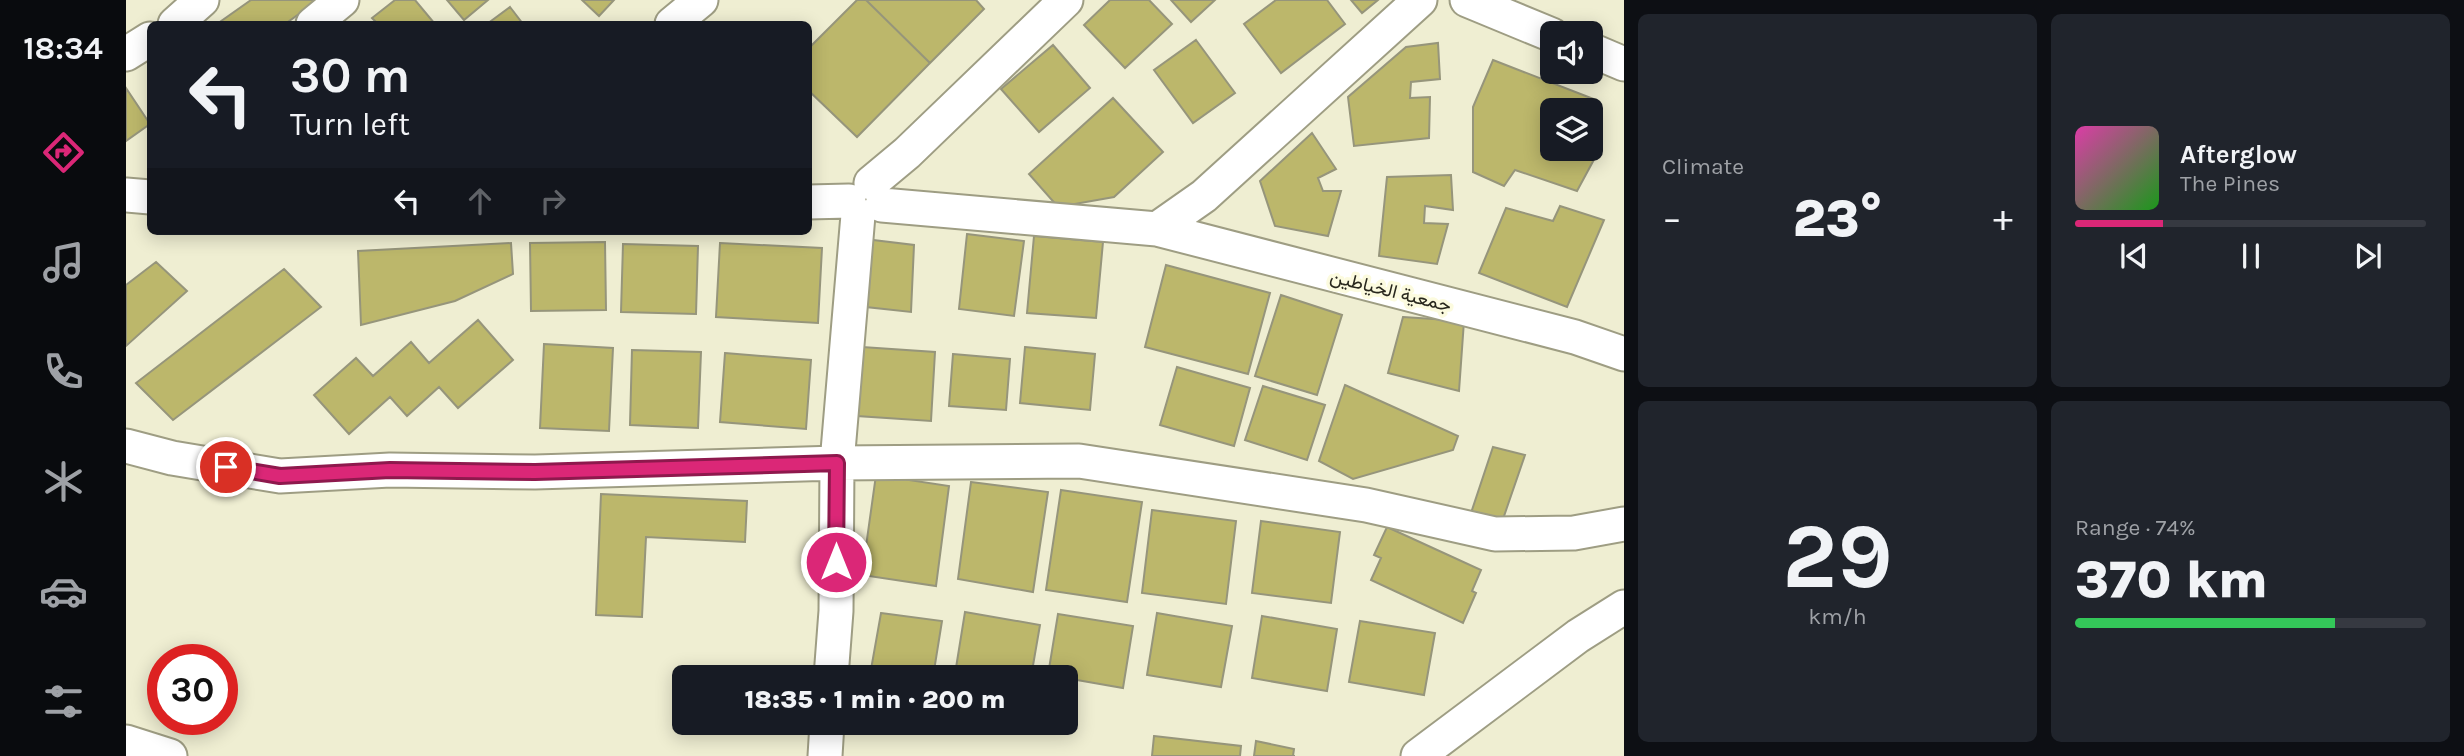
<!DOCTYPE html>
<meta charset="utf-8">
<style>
body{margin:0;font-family:Karla,Vazirmatn,sans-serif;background:#20242c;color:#f1f3f6;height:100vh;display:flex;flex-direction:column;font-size:26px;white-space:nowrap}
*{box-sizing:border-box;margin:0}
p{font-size:23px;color:#9ea1a6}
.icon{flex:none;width:38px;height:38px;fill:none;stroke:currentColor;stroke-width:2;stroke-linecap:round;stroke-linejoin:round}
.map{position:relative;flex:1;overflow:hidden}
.sheet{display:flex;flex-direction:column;gap:14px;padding:14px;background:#0d0f14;width:840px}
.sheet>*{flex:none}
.hud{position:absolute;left:21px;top:21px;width:665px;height:214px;border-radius:10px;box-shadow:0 4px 18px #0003;background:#171b24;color:#f1f3f6;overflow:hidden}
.buttons{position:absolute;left:1414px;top:21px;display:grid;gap:14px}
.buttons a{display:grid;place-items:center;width:63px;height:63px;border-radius:10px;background:#171b24;box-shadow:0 4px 18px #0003;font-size:35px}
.speed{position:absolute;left:21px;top:644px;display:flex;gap:14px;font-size:35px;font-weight:700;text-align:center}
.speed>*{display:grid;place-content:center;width:91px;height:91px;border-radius:50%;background:#171b24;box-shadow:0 4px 18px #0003;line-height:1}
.speed .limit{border:10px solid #d22;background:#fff;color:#111}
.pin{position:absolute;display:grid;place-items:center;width:60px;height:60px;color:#fff;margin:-30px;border:4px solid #fff;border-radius:50%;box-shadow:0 2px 7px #0007}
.me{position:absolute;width:77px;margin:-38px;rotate:0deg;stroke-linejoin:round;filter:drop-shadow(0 0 5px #0008)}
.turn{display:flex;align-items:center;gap:24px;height:147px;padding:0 28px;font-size:32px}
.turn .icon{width:91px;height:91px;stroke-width:2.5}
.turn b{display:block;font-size:49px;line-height:60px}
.lanes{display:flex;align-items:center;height:66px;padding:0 28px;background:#0003;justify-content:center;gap:35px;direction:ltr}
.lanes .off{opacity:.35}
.big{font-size:52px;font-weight:800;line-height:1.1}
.sheet .card{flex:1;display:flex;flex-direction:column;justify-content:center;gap:10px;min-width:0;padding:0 24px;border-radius:10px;background:#20242c}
.sheet .dial{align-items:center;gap:0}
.dial b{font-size:91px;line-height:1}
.song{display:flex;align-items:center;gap:21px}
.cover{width:84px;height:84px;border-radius:10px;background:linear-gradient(135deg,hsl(320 70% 55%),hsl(120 70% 35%))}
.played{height:7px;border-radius:4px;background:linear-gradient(90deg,#db2777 25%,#363941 25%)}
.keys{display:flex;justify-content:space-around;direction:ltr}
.heat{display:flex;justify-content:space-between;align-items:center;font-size:38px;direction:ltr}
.charge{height:10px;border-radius:5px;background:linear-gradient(90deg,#34c759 74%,#363941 0)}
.sheet .tiles{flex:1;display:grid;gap:14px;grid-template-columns:repeat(2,1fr)}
.trip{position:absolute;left:546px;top:665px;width:406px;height:70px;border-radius:10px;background:#171b24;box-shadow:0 4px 18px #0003;font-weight:800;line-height:70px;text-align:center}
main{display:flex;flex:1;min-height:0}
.tab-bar{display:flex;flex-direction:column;width:126px;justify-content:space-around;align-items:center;background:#090b0e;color:#9ea1a6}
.tab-bar .icon{width:49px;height:49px}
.tab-bar .on{color:#db2777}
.tab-bar b{font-size:32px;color:#f1f3f6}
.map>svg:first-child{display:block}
.building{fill:#bcb76b;stroke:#96957b;stroke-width:2}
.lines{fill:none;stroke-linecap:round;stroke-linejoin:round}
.minor-casing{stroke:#9e9d83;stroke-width:37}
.minor{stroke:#fff;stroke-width:33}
.route-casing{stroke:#8e194d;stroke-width:18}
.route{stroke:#db2777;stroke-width:12}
.labels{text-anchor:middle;stroke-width:7;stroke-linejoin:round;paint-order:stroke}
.street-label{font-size:19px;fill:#28271d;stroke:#fcfbdf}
</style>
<main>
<nav class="tab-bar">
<b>18:34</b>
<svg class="icon on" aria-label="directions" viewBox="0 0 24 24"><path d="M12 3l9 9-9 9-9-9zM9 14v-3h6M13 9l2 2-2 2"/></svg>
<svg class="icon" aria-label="music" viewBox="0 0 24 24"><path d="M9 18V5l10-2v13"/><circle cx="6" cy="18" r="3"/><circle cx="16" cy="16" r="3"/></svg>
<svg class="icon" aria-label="phone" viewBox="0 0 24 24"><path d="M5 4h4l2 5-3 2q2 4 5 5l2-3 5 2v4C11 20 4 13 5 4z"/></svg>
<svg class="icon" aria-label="climate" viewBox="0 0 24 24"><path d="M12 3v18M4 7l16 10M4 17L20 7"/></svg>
<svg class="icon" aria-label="car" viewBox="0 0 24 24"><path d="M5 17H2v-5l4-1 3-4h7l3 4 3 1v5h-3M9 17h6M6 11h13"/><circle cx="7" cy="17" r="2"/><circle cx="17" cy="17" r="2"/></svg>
<svg class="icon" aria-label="filters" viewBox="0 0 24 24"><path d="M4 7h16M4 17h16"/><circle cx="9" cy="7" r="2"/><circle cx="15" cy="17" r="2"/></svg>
</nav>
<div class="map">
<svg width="1498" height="756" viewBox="0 0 1498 756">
<rect width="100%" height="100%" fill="#efeed2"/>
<path class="building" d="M 125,0 L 190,0 L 191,1 L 159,24 L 91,24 Z
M 269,0 L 289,0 L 309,24 L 252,24 L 246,18 Z
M 321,0 L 362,0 L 338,20 Z
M 456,0 L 488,0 L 473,16 Z
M 731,0 L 740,0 L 804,63 L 731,137 L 682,90 L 682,49 Z
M 740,0 L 850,0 L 858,9 L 804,63 Z
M 984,0 L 1023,0 L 1046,24 L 999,68 L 958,25 Z
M 1045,0 L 1089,0 L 1065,22 Z
M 1150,0 L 1201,0 L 1219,24 L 1155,73 L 1118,24 Z
M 1225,0 L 1252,0 L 1236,13 Z
M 384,7 L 397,24 L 361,24 Z
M 1070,40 L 1109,93 L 1067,123 L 1028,70 Z
M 1312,43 L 1314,79 L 1285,82 L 1284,98 L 1304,97 L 1303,138 L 1228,146 L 1222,97 L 1280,47 Z
M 927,45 L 964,88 L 913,132 L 875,89 Z
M 1367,60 L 1470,100 L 1465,135 L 1465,110 L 1426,110 L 1426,149 L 1464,149 L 1471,154 L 1451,191 L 1389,170 L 1378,186 L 1347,172 L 1347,107 Z
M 0,88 L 24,124 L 0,141 Z
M 987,98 L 1037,152 L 988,197 L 932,207 L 903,174 Z
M 1186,133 L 1210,169 L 1192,178 L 1197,191 L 1215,191 L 1202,236 L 1149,226 L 1134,181 Z
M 1325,175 L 1327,210 L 1299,206 L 1298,223 L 1322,224 L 1311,264 L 1253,256 L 1261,177 Z
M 1434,206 L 1478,220 L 1441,307 L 1353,273 L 1380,208 L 1427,221 Z
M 841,234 L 898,241 L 888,316 L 833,309 Z
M 908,236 L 977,242 L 970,318 L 901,313 Z
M 739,239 L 788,245 L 785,312 L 731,306 Z
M 479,242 L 480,310 L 405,311 L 404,243 Z
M 385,243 L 387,274 L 329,301 L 235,325 L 232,251 Z
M 594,243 L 696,248 L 692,323 L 590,317 Z
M 497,244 L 572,246 L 570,314 L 495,312 Z
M 30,262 L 61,291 L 0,346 L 0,285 Z
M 1040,265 L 1144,293 L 1122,374 L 1019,347 Z
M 158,269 L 195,307 L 47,420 L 10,383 Z
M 1155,295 L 1216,315 L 1191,395 L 1129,376 Z
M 1277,317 L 1338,321 L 1333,391 L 1262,373 Z
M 352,320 L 387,360 L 332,408 L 313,387 L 281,416 L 264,397 L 223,434 L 188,395 L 230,358 L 247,376 L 285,342 L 303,363 Z
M 418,344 L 487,348 L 483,431 L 414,428 Z
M 736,347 L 809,352 L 805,421 L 731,416 Z
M 899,347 L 969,354 L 964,410 L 894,403 Z
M 506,350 L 575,352 L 572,428 L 504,425 Z
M 599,353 L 685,360 L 680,429 L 594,422 Z
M 827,354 L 884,359 L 880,410 L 823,406 Z
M 1051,367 L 1124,388 L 1108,446 L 1034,425 Z
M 1219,385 L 1332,436 L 1327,450 L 1227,479 L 1193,461 Z
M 1137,386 L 1199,405 L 1181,460 L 1119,440 Z
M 1367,447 L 1399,455 L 1377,519 L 1345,513 Z
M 750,475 L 823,486 L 810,586 L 736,575 Z
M 845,482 L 922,492 L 907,592 L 832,579 Z
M 935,490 L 1016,502 L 1001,602 L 920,590 Z
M 475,494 L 621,501 L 619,542 L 520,537 L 516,617 L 470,615 Z
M 1026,510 L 1110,521 L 1100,604 L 1016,593 Z
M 1135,521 L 1214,532 L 1205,603 L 1126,593 Z
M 1261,527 L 1355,570 L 1346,591 L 1350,593 L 1337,623 L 1245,580 L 1255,558 L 1248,555 Z
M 839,612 L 914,625 L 905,677 L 849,677 L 829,674 Z
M 755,613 L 816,621 L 807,677 L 744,675 Z
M 1031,613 L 1106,626 L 1095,687 L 1021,675 Z
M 932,614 L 1007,626 L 997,688 L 922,675 Z
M 1136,616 L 1211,629 L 1201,691 L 1126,678 Z
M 1234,621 L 1309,633 L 1298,695 L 1223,682 Z
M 1028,736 L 1115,746 L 1114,756 L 1026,756 Z
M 1130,741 L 1168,749 L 1167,756 L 1169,756 L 1128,756 Z"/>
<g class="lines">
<g class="minor-casing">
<path id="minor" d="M 1341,0 L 1426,35
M 49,24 L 76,0
M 187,24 L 216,0
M 546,24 L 575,0
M 1465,50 L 1498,64
M 0,54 L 24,39
M 745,183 L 781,153 L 940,0
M 0,195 L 24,197
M 682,202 L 723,201
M 756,205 L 1031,229 L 1078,196 L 1294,0
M 1031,229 L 1449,337 L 1498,354
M 0,446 L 46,458 L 154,476 L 264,470 L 409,472 L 711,463 L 953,461 L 1240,505 L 1369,534 L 1448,533 L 1498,524
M 705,677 L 710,611 L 711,463 L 732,215
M 0,742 L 44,756
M 699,756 L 701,723
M 1292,756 L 1452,636 L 1498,607"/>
</g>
<use href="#minor" class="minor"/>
</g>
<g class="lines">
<g class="route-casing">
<path id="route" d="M 100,467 L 154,476 L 264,470 L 409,472 L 711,463 L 710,562"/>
</g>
<use href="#route" class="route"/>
</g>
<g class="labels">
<g class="street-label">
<text transform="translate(1265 290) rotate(14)" y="7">جمعية الخياطين</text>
</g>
</g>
</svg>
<div class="buttons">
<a><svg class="icon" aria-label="sound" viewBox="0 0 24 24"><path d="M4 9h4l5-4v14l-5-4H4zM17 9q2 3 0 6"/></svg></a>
<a><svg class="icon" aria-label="layers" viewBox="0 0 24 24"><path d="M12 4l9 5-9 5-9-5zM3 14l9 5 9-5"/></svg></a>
</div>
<div class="speed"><div class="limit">30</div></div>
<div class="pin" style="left:100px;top:467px;background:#d93025"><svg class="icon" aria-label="arrive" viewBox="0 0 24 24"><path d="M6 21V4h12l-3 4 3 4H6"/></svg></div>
<svg class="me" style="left:710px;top:562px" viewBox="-20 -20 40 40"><circle r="17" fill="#db2777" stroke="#fff" stroke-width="3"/><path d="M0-11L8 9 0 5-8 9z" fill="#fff"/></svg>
<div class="trip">18:35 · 1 min · 200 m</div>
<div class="hud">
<div class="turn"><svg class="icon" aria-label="left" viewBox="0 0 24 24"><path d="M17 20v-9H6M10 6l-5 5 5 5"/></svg><div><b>30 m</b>Turn left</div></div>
<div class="lanes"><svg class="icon" aria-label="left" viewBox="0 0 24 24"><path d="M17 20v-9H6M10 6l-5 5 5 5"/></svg><svg class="icon off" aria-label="ahead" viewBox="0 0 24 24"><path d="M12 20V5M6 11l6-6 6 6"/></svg><svg class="icon off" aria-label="right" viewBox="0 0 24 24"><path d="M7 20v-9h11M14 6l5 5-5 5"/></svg></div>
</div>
</div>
<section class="sheet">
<div class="tiles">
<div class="card"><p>Climate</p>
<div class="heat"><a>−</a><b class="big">23°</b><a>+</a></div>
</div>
<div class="card">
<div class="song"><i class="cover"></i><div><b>Afterglow</b><p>The Pines</p></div></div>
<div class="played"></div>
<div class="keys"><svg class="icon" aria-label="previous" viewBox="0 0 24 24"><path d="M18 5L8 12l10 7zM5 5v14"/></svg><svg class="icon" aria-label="pause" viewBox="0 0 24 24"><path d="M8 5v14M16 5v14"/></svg><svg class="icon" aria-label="next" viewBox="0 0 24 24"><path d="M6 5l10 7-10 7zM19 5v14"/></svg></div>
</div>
<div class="card dial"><b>29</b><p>km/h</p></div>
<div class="card"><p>Range · 74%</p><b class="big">370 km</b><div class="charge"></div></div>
</div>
</section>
</main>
